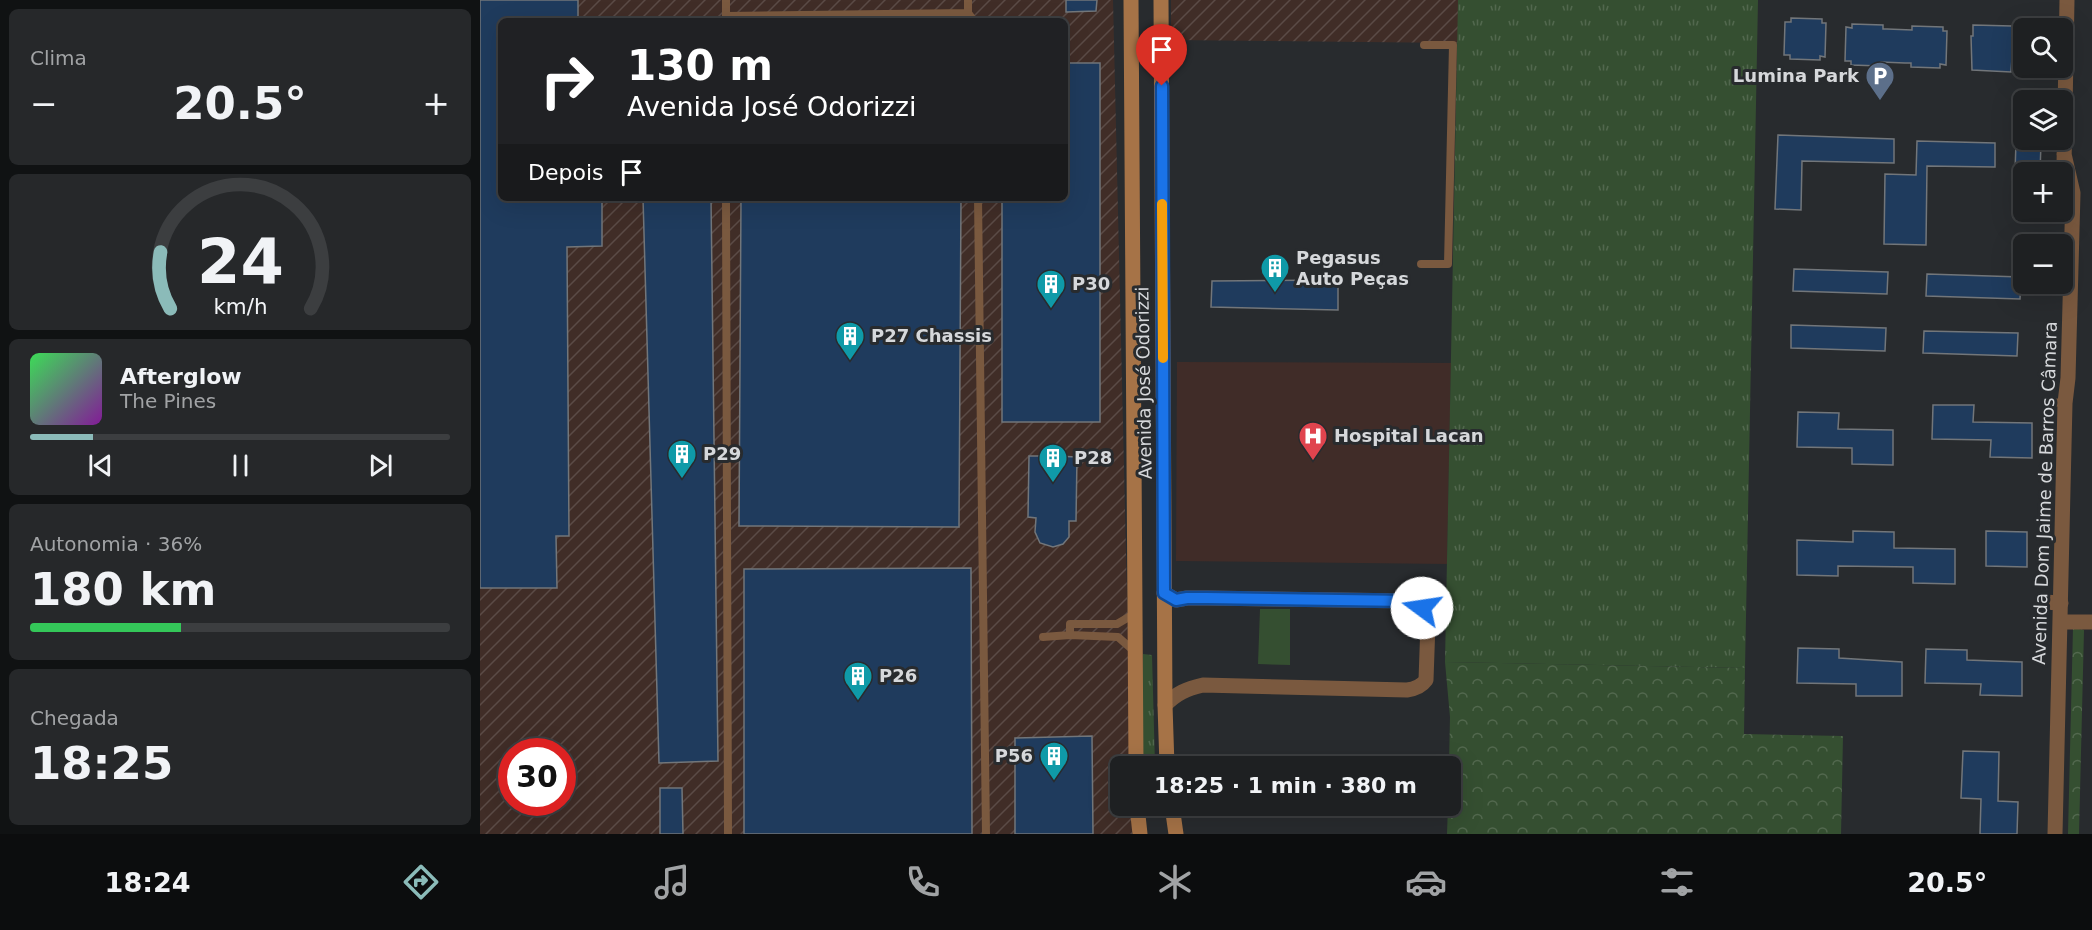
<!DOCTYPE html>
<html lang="pt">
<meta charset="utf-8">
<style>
body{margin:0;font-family:"DejaVu Sans",sans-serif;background:#26282a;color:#f1f3f6;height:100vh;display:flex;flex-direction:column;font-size:22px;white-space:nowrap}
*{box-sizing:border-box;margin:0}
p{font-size:20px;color:#a1a3a5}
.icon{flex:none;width:33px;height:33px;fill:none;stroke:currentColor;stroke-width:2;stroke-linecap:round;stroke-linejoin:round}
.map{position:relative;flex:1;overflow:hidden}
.drawer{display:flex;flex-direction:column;gap:9px;padding:9px;background:#101213;width:480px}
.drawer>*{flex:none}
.guide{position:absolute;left:18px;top:18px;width:570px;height:183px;border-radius:9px;box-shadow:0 6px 24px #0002,0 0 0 2px #3c3e40;background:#202124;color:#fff;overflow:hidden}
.controls{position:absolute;left:1533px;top:18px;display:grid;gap:12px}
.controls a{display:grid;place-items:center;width:60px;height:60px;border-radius:9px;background:#1e2022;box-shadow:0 6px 24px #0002,0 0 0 2px #3c3e40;font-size:30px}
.speed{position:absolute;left:18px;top:738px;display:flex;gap:12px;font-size:30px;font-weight:700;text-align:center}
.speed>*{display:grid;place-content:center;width:78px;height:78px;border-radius:50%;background:#1e2022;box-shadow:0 6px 24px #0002,0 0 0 2px #3c3e40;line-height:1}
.speed .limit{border:9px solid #d22;background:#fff;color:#111}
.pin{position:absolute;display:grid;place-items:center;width:51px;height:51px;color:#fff;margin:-62px -26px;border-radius:50% 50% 50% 0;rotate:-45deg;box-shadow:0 0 6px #0007}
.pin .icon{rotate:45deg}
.me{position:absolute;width:66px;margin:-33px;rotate:284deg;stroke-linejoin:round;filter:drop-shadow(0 0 4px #0008)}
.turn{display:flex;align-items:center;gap:21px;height:126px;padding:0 30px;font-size:27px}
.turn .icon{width:78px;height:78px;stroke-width:2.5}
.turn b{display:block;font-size:42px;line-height:51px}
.then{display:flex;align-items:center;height:57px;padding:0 30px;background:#0003;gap:12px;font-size:22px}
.big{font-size:45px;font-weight:700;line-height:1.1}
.drawer .card{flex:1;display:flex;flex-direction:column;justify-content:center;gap:9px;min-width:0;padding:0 21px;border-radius:9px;background:#26282a}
.drawer .dial{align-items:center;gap:0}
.dial svg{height:156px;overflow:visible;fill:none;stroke:#3c3e40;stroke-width:7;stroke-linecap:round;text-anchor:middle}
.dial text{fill:#f1f3f6;stroke:none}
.song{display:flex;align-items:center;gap:18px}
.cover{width:72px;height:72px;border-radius:9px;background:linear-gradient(135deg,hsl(130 70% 55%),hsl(290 70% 35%))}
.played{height:6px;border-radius:3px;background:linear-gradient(90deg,#8bbbb9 15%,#3c3e40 15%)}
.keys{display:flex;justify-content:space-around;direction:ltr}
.heat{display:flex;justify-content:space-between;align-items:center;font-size:33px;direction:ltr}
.charge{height:9px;border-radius:4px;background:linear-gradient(90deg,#34c759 36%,#3c3e40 0)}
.trip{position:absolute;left:630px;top:756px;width:351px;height:60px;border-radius:9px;background:#1e2022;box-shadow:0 6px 24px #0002,0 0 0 2px #3c3e40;font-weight:700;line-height:60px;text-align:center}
.menu{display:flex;height:96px;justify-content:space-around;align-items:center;background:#0c0d0e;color:#a1a3a5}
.menu .icon{width:42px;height:42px}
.menu .on{color:#8bbbb9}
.menu b{font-size:27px;color:#f1f3f6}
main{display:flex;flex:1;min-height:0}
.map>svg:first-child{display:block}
.industrial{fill:url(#industrial-furrows);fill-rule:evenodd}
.medical{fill:#402c28}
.grass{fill:url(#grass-tufts)}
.forest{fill:url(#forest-crowns)}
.pitch{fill:#354f31}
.building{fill:#1f3b5d;stroke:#72767a;stroke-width:1.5}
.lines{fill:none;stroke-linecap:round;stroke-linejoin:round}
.service{stroke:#7a593f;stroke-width:8}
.minor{stroke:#7a593f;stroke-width:15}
.tertiary{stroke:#7a593f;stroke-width:15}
.secondary{stroke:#a67347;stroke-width:15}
.route-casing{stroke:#114b97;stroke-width:15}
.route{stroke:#1a73e8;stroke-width:10}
.slow{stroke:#f59e0b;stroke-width:10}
.labels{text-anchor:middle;stroke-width:6;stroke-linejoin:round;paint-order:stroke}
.poi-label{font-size:18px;font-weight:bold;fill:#d6d8db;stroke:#282b2e;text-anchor:start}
.street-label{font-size:18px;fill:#d6d8db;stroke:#282b2e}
</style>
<main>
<section class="drawer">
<div class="card"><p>Clima</p>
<div class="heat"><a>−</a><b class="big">20.5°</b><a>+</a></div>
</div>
<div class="card dial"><svg viewBox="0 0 100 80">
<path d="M14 69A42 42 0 1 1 86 69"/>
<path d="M14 69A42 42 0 0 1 9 40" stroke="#8bbbb9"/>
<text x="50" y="56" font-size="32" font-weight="700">24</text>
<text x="50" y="72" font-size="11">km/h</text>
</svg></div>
<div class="card">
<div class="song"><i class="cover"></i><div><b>Afterglow</b><p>The Pines</p></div></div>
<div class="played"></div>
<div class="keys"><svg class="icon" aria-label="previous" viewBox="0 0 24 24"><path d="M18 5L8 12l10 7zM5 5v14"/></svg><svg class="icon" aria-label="pause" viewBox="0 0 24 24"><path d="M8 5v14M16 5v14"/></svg><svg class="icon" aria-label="next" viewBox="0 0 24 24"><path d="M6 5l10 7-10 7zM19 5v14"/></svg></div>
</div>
<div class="card"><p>Autonomia · 36%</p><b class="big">180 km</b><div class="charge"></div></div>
<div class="card"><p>Chegada</p><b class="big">18:25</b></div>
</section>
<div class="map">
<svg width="1612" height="834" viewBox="0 0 1612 834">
<defs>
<pattern id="industrial-furrows" width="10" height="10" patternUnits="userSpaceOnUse" patternTransform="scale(1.5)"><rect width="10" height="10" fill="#402d27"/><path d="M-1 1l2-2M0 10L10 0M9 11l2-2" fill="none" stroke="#5b4b46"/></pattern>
<pattern id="grass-tufts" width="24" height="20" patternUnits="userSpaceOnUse" patternTransform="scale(1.5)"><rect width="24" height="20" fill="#354f31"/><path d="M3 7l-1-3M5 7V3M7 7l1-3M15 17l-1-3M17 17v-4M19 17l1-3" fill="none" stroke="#52684e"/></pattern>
<pattern id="forest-crowns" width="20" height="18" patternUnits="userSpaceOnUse" patternTransform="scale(1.5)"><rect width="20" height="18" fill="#354f31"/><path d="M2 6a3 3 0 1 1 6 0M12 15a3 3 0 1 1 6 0" fill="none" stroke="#52684e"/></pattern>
</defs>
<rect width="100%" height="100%" fill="#282b2e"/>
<path class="industrial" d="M 0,0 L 633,0 L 651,766 L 640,766 L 640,806 L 652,806 L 652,834 L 0,834 ZM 21,21 L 585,21 L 585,198 L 21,198 ZM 32,752 L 82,752 L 82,802 L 32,802 Z
M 691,0 L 978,0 L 978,43 L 691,40 Z"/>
<path class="medical" d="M 697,362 L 971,363 L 967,564 L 696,561 Z"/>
<path class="grass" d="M 978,0 L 1278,0 L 1265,668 L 965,662 Z
M 663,654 L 672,655 L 675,766 L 663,766 L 661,727 Z"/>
<path class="forest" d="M 1593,628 L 1604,630 L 1599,834 L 1588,834 Z
M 965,662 L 1265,668 L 1264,734 L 1363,736 L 1361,834 L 967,834 L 968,806 L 970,806 L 970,766 L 969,766 L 970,717 Z"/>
<path class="pitch" d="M 780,609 L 810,609 L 810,665 L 778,664 Z"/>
<path class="building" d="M 0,0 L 98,0 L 98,21 L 21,21 L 21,198 L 122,198 L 122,246 L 87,247 L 89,536 L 76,536 L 77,588 L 0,588 Z
M 586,0 L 617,0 L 616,11 L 586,12 Z
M 1311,18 L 1342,19 L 1342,23 L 1346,23 L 1345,57 L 1340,56 L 1340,60 L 1310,59 L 1310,55 L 1304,55 L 1305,22 L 1311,22 Z
M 1372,24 L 1403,25 L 1403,29 L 1407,29 L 1432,30 L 1432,26 L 1463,27 L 1463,31 L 1467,31 L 1466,65 L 1460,64 L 1460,68 L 1431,67 L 1431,63 L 1425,63 L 1401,62 L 1401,66 L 1371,65 L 1371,61 L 1365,61 L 1366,27 L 1372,28 Z
M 1493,25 L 1532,26 L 1532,37 L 1534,37 L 1534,59 L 1532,58 L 1531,72 L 1492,70 L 1491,36 L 1493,36 Z
M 585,63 L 620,63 L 620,422 L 522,422 L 522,198 L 585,198 Z
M 1298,135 L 1414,139 L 1414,163 L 1322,161 L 1321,210 L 1295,209 Z
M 1437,141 L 1515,143 L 1515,167 L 1447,166 L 1446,245 L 1404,244 L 1405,174 L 1436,175 Z
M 1536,142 L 1561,143 L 1560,172 L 1535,172 Z
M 1534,182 L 1544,182 L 1544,218 L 1533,217 Z
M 163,198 L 231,198 L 238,761 L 179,763 Z
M 261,198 L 481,198 L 479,527 L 259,526 Z
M 1314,269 L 1408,272 L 1407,294 L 1313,291 Z
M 1447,274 L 1541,277 L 1540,299 L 1446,296 Z
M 858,280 L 858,310 L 731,307 L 732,281 Z
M 1311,325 L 1406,328 L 1405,351 L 1311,348 Z
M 1444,331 L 1538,333 L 1537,356 L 1443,353 Z
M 1453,405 L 1494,405 L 1493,422 L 1552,423 L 1552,458 L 1510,457 L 1511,440 L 1452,439 Z
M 1318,412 L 1359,413 L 1358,429 L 1413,430 L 1413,465 L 1372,464 L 1372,448 L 1317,447 Z
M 564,452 L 576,452 L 576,456 L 597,457 L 596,521 L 589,521 L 589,537 L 583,544 L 573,547 L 560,543 L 555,532 L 556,518 L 548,517 L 549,456 L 564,456 Z
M 1373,531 L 1414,532 L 1414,548 L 1475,549 L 1475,584 L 1433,583 L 1433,567 L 1358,566 L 1358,576 L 1317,575 L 1317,540 L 1373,542 Z
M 1506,531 L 1547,532 L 1547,567 L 1506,566 Z
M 491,568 L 492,834 L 264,834 L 264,569 Z
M 1318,648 L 1359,649 L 1359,658 L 1422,662 L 1422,696 L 1376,696 L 1376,684 L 1317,683 Z
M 1446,649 L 1487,650 L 1487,660 L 1542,662 L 1542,696 L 1500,695 L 1501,684 L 1445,683 Z
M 612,736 L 613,834 L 535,834 L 535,738 Z
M 1483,751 L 1519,752 L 1518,801 L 1538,802 L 1537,834 L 1500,834 L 1501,799 L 1481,798 Z
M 180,788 L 202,788 L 203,834 L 180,834 Z"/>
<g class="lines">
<path class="service" d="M 246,0 L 246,20
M 488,0 L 488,13
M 246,16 L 488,13 L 494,21
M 652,45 L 683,44
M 246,198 L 248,834
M 498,198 L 506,834
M 941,264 L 968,264 L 973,45 L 944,45
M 1568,402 L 1585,403
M 590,635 L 590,624 L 637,624 L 654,614
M 563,637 L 590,635 L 638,637 L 654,651"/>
<path class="minor" d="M 684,593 L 696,600 L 707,598 L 727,598 L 929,601 L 942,608 L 948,623 L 946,680 C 941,687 935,689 927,690 L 723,685 C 706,689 697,693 685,705
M 1563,602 L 1581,603"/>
<path class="tertiary" d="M 1584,165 L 1587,0
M 1581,622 L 1612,622
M 1575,834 L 1585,403 L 1588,378 L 1593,193 L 1584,154"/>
<path class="secondary" d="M 651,0 L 656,766
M 681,0 L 685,705 L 687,766
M 657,806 L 660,834
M 692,806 L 696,834"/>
</g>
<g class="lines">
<g class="route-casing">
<path id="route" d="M 682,86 L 684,593 L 696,600 L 707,598 L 727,598 L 929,601 L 942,608"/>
</g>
<use href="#route" class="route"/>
<path class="slow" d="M 682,204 L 683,358"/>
</g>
<defs>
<g id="parking-pin" transform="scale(1.5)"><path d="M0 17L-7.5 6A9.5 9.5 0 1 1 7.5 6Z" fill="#5c6f8a" stroke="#282b2e"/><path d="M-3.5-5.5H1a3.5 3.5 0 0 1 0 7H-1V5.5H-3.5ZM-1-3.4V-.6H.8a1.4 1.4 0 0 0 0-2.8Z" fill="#fff"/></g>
<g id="building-pin" transform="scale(1.5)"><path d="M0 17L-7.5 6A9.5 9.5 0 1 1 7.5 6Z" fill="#0f9aa8" stroke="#282b2e"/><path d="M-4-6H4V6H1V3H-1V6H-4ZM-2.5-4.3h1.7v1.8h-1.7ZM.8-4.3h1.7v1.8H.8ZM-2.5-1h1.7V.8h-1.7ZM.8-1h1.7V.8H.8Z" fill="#fff"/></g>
<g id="hospital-pin" transform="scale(1.5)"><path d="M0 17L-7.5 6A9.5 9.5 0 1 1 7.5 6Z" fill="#e0444e" stroke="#282b2e"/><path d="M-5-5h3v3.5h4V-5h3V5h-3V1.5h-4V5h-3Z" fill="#fff"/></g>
</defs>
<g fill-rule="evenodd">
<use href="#parking-pin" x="1400" y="76"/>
<use href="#building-pin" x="795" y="268"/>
<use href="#building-pin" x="571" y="284"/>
<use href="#building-pin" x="370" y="336"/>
<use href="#hospital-pin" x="833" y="436"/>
<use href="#building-pin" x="202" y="454"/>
<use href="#building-pin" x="573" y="458"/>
<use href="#building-pin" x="378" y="676"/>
<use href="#building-pin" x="574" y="756"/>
</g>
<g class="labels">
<g class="poi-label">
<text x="1379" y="82" text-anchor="end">Lumina Park</text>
<text x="816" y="264">Pegasus<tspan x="816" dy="21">Auto Peças</tspan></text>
<text x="592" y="290">P30</text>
<text x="391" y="342">P27 Chassis</text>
<text x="854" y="442">Hospital Lacan</text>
<text x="223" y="460">P29</text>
<text x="594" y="464">P28</text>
<text x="399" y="682">P26</text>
<text x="553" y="762" text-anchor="end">P56</text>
</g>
<g class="street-label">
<text transform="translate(664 383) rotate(-91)" y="6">Avenida José Odorizzi</text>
<text transform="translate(1565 493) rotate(-88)" y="6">Avenida Dom Jaime de Barros Câmara</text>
</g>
</g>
</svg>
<div class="controls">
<a><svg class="icon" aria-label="search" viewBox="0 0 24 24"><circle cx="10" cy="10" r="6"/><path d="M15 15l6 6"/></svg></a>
<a><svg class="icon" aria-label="layers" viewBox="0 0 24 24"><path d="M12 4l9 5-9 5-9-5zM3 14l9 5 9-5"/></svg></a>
<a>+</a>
<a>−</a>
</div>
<div class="speed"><div class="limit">30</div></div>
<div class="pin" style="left:682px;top:86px;background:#d93025"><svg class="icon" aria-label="arrive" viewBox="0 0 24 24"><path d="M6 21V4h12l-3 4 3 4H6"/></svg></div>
<svg class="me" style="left:942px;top:608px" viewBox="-20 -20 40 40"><circle r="19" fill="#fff"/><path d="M0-13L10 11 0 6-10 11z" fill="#1a73e8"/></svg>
<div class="trip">18:25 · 1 min · 380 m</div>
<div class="guide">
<div class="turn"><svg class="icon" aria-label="right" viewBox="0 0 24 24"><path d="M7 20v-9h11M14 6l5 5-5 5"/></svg><div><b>130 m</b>Avenida José Odorizzi</div></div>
<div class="then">Depois<svg class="icon" aria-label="arrive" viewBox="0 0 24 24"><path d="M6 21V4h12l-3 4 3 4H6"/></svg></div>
</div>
</div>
</main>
<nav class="menu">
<b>18:24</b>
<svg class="icon on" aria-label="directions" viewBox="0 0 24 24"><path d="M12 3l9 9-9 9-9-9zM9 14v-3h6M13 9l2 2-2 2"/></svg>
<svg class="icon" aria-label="music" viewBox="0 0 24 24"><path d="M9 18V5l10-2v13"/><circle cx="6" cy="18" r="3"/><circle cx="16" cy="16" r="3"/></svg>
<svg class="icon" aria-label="phone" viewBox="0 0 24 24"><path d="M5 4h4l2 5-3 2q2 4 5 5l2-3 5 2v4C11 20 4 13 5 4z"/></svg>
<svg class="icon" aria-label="climate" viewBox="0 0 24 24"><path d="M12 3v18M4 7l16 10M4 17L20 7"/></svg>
<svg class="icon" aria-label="car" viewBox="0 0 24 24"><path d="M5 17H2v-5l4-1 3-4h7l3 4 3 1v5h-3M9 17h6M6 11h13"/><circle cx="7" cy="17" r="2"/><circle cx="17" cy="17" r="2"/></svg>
<svg class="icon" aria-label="filters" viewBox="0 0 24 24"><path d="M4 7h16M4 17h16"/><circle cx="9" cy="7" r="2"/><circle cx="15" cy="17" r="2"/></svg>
<b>20.5°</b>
</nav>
